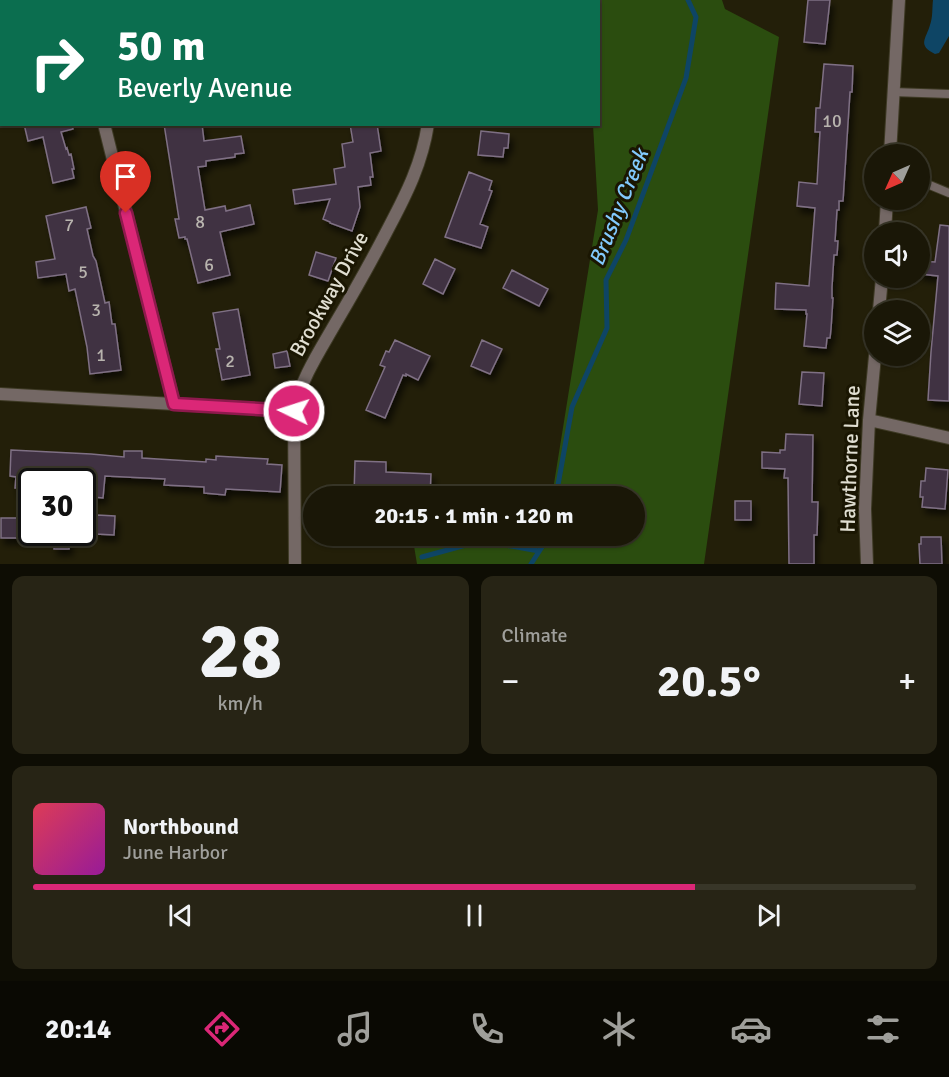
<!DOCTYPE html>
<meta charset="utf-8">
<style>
body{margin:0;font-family:Signika,sans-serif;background:#272415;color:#f1f3f6;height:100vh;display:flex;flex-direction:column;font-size:22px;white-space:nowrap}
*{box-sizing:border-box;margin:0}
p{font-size:20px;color:#9f9f9b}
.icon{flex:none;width:33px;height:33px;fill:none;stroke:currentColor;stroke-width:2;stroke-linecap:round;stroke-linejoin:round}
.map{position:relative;height:564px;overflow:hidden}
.side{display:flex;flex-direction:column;gap:12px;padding:12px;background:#0e0d04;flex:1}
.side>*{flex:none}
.top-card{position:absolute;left:0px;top:0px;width:600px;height:126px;box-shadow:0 2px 4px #0004,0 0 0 2px #383628;background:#0b6e4f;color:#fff;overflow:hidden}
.needle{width:39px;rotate:225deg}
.fabs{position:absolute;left:864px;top:144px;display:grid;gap:12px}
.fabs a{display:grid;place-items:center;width:66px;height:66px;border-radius:50%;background:#1a1707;box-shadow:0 2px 4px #0004,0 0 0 2px #383628;font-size:30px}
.speed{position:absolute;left:18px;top:468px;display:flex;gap:12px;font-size:30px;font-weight:700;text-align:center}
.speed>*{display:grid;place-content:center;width:78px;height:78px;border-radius:50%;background:#1a1707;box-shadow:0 2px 4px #0004,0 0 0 2px #383628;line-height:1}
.speed .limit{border:3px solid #111;border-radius:9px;background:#fff;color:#111}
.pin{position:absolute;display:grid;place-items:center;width:51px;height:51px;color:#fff;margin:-62px -26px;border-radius:50% 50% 50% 0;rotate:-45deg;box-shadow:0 0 6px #0007}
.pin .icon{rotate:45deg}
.me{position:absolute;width:66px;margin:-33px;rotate:274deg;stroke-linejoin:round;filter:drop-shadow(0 0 4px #0008)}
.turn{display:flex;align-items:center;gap:21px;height:126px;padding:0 18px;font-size:27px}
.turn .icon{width:78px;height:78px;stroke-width:2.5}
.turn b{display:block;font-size:42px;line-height:51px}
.big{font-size:45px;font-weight:700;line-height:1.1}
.side .tile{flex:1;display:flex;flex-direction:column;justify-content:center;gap:9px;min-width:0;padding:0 21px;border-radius:12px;background:#272415}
.side .dial{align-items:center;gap:0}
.dial b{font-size:78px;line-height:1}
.song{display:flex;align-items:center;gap:18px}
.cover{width:72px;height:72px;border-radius:9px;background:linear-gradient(135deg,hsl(350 70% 55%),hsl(300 70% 35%))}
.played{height:6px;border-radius:3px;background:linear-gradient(90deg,#db2777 75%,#383628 75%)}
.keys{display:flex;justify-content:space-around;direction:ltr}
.heat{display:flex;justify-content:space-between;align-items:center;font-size:33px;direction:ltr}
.side .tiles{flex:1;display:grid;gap:12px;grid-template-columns:1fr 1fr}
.tile:last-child{grid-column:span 2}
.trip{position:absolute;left:303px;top:486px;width:342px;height:60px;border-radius:30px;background:#1a1707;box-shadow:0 2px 4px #0004,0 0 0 2px #383628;font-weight:700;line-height:60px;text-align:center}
.menu{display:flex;height:96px;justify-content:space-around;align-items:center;background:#0a0903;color:#9f9f9b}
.menu .icon{width:42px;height:42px}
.menu .selected{color:#db2777}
.menu b{font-size:27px;color:#f1f3f6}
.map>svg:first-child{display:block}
.forest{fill:#2b4d0f}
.water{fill:#0e4565}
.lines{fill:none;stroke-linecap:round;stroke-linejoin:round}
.stream{stroke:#0e4565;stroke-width:5}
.building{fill:#3f3143;stroke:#7f7084;stroke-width:1.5;filter:url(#shadow)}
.service-casing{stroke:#3e3a25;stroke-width:10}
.minor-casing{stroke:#3e3a25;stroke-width:14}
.tertiary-casing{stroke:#3e3a25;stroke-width:14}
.service{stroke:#746865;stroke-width:8}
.minor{stroke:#746865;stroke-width:12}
.tertiary{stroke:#746865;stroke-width:12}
.route-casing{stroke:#8e194d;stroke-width:15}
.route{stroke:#db2777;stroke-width:10}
.labels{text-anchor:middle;stroke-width:6;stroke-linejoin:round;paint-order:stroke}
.number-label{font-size:18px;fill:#b8b4ae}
.street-label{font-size:21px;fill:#e1dfd2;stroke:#1a1602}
.water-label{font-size:22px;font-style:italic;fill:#82c9fc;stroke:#1a1602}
</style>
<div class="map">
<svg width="949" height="564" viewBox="0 0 949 564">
<defs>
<filter id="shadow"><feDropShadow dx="3.5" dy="6" stdDeviation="3" flood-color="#0009"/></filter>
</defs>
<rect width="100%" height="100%" fill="#231f09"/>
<path class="forest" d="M 585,0 L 722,0 L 725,9 L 779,37 L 704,564 L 417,564 L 414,546 L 465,536 L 634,536 L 634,496 L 552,496 L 598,210 L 593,125 L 598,124 L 598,2 L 585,1 Z"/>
<path class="water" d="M 933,0 L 949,0 L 949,36 L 939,53 L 935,54 C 917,45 926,39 930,25 C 933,17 932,8 933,0 Z"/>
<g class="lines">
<path class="stream" d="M 556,496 L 572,407 L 607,328 L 606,280 L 626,240 L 686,78 L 696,17 L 688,0
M 422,557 L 466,545 L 494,543 L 539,551
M 531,564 L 549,536"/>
</g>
<path class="building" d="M 808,0 L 830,0 L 825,44 L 804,42 Z
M 824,64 L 853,66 L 852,92 L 850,92 L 843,201 L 839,201 L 839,210 L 837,210 L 835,241 L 838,241 L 837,255 L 834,255 L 832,287 L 832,298 L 833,298 L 831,329 L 830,338 L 827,338 L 826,348 L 804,346 L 807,314 L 806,314 L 806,310 L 775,309 L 776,283 L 809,286 L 815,208 L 797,206 L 799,182 L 817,184 L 820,132 L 815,132 L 816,108 L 820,108 Z
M 24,124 L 72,124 L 73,129 L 61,132 L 66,149 L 67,148 L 69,155 L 71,154 L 74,169 L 72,169 L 74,178 L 53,183 L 43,137 L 28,141 Z
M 164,124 L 202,124 L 204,141 L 241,136 L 244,153 L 235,154 L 235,157 L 206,161 L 206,166 L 198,167 L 205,210 L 225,206 L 226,211 L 250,205 L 254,224 L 220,232 L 230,275 L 198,283 L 187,239 L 185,239 L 185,237 L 179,238 L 175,219 L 179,219 Z
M 350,124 L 377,124 L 381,151 L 370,153 L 373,177 L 370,177 L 371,185 L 358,187 L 360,207 L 352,231 L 330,223 L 330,222 L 323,219 L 330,199 L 295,204 L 293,190 L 336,184 L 334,169 L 345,167 L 342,144 L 353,142 Z
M 481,131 L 509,134 L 508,148 L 504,148 L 503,157 L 478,155 Z
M 469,172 L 492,181 L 489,190 L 492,191 L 480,224 L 488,227 L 481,248 L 445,237 Z
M 86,207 L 91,228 L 87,229 L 93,256 L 96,261 L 105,303 L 109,302 L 112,324 L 115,324 L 121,370 L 90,374 L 87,347 L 75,289 L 69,291 L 66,274 L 38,278 L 36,262 L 55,259 L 46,216 Z
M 940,225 L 949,226 L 949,401 L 928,400 L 931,352 L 938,276 L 920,274 L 920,261 L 935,262 Z
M 316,252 L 336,258 L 328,281 L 309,275 Z
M 435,259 L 455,269 L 443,294 L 423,284 Z
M 512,270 L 548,289 L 539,306 L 503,288 Z
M 238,309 L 250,375 L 222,380 L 216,349 L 220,349 L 213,313 Z
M 395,340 L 430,356 L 418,380 L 406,374 L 406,376 L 403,375 L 385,418 L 366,410 L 385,367 L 380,365 L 386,351 L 389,352 Z
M 482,340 L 502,349 L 490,374 L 471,366 Z
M 287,351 L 290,366 L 275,368 L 273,354 Z
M 802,372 L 824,373 L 822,406 L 799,404 Z
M 786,434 L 813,435 L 812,502 L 818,502 L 817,535 L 814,535 L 814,564 L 789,564 L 788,478 L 784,478 L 785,469 L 762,468 L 762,452 L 780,453 L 780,450 L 785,450 Z
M 11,450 L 91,454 L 124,457 L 124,451 L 142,451 L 142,458 L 206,462 L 206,459 L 216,460 L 216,456 L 268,459 L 267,464 L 282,465 L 280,492 L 226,489 L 225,495 L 204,493 L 204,487 L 164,485 L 165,479 L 105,476 L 103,498 L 83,496 L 84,482 L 32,482 L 32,494 L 18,493 L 18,488 L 15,488 L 16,477 L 10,476 Z
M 355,461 L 386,462 L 386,472 L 431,474 L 430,496 L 354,496 Z
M 926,468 L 948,470 L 945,509 L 922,507 L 923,497 L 920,497 L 921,481 L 925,481 Z
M 735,501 L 751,501 L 751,520 L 735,520 Z
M 97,515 L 115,516 L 114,535 L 96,534 Z
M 1,518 L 25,518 L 26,538 L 1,538 Z
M 55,532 L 69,532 L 69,549 L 54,549 Z
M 921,537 L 941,537 L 942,564 L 920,564 L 919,544 L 921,544 Z"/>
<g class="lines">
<g class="service-casing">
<path id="service" d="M 893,92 L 949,94
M 920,181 L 949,193"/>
</g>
<g class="minor-casing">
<path id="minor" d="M 0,84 L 2,83
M 104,124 L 174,403
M 890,154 L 899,0
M 885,232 L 887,200
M 879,310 L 882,278
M 0,394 L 294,411
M 869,420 L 949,438
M 867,564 L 865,509 L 869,420 L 875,356"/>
</g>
<g class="tertiary-casing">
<path id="tertiary" d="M 416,0 L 416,2
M 295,564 L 294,411 C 301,379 319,352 335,324 C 354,292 372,260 389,227 C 407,193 422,163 428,124"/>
</g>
<use href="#service" class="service"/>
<use href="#minor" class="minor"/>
<use href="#tertiary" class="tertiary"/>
</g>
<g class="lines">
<g class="route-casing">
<path id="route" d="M 126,213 L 174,404 L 294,411"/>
</g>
<use href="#route" class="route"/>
</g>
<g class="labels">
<g class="number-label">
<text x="832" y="127">10</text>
<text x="200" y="228">8</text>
<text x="69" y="231">7</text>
<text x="209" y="271">6</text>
<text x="83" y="278">5</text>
<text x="96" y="316">3</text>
<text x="101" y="361">1</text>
<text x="230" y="367">2</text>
</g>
<g class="street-label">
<text transform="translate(329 294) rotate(-61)" y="7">Brookway Drive</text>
<text transform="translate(850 459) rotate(-88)" y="7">Hawthorne Lane</text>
</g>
<g class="water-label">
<text transform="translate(618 207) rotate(-68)" y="8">Brushy Creek</text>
</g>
</g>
</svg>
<div class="fabs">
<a><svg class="needle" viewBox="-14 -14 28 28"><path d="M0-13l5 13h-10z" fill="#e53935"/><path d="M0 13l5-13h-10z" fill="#9f9f9b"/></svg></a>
<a><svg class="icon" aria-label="sound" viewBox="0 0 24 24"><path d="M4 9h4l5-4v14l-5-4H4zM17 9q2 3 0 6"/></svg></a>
<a><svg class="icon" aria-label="layers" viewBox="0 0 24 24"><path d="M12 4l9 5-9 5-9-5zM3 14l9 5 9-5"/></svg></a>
</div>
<div class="speed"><div class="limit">30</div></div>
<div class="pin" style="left:126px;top:213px;background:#d93025"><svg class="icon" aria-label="arrive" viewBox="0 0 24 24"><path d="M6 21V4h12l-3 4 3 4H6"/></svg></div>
<svg class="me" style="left:294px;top:411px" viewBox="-20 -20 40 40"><circle r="17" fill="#db2777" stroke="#fff" stroke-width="3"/><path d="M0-11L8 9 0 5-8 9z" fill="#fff"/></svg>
<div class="trip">20:15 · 1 min · 120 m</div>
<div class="top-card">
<div class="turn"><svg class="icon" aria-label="right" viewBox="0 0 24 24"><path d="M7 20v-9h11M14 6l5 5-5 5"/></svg><div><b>50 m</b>Beverly Avenue</div></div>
</div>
</div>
<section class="side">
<div class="tiles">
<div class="tile dial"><b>28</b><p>km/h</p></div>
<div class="tile"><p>Climate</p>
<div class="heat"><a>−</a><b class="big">20.5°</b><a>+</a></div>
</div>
<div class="tile">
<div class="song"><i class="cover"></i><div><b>Northbound</b><p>June Harbor</p></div></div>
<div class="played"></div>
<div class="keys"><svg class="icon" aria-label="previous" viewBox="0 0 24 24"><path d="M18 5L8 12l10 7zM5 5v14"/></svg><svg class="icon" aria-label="pause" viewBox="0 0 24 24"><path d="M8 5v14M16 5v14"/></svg><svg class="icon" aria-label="next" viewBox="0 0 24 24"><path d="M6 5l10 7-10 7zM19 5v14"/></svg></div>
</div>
</div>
</section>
<nav class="menu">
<b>20:14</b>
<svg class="icon selected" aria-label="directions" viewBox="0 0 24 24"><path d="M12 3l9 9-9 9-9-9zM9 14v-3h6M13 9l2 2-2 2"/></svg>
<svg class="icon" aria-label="music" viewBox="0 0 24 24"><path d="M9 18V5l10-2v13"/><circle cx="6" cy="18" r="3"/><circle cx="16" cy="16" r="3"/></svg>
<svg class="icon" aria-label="phone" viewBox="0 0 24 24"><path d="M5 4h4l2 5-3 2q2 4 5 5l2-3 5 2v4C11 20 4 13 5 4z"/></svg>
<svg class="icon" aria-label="climate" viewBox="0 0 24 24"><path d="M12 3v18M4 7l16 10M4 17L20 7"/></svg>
<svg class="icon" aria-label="car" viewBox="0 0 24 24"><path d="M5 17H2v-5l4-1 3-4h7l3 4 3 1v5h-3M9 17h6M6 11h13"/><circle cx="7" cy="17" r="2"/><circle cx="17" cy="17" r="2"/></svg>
<svg class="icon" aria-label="filters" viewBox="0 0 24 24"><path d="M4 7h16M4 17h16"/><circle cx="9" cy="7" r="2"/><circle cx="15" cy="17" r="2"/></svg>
</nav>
